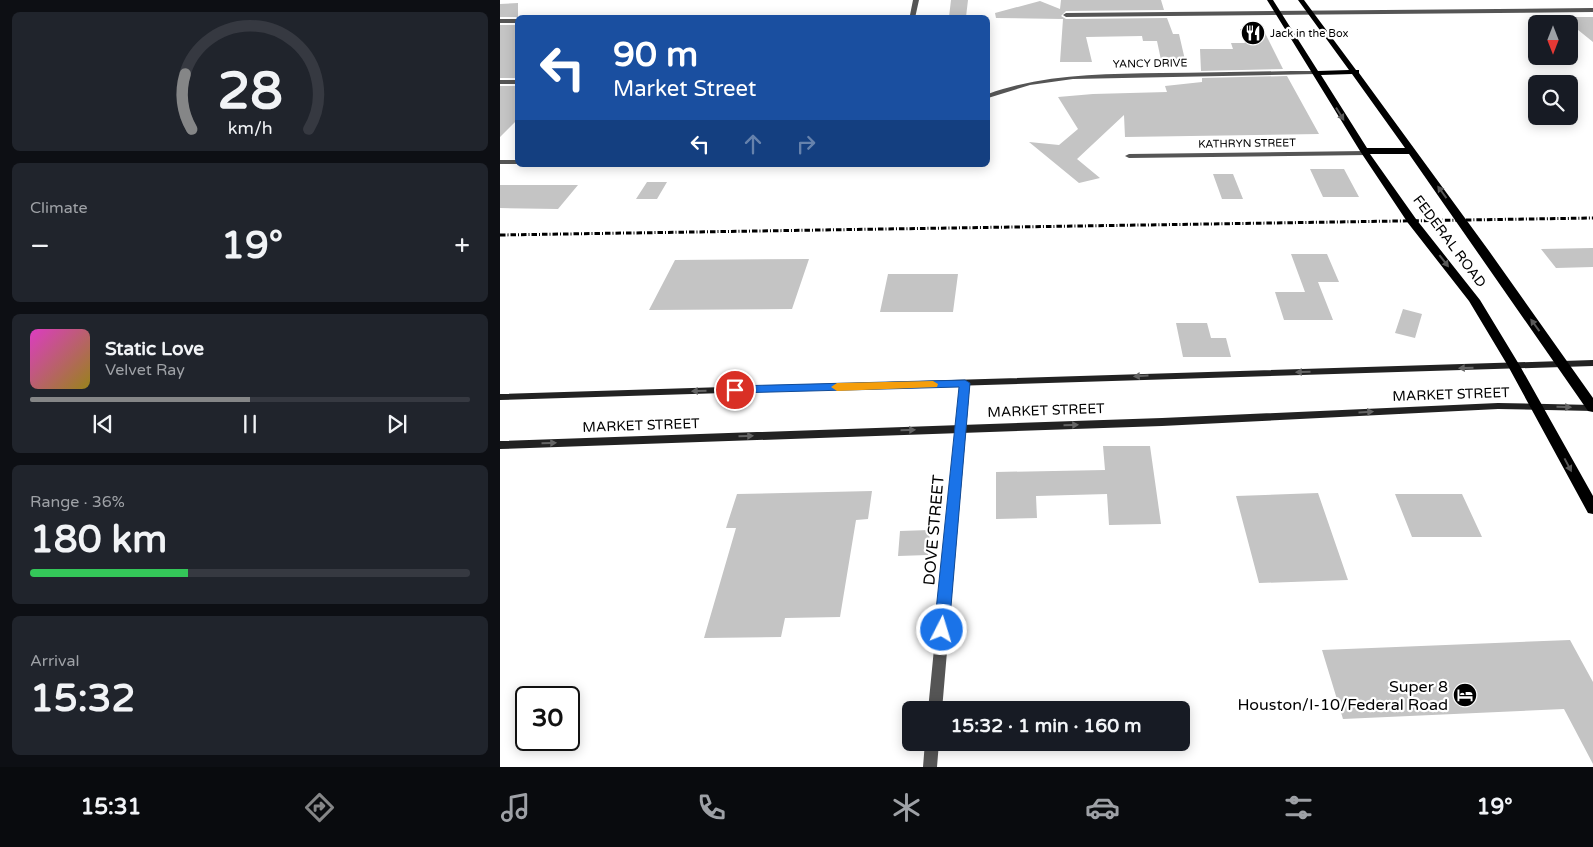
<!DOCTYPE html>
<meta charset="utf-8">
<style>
body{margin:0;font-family:"Varela Round",sans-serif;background:#20242c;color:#f1f3f6;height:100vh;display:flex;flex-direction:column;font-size:19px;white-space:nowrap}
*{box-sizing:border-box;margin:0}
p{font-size:16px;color:#9ea1a6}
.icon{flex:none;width:28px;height:28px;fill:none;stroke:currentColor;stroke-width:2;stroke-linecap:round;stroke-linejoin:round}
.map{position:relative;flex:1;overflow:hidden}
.details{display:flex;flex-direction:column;gap:12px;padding:12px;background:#0d0f14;width:500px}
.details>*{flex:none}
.banner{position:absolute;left:15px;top:15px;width:475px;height:152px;border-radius:8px;box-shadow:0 2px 12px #0003;background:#1a4fa0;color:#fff;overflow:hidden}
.needle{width:32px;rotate:180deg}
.fabs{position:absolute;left:1028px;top:15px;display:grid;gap:10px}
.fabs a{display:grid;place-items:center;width:50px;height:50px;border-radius:8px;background:#171b24;box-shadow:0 2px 12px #0003;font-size:25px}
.speed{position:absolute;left:15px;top:686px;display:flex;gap:10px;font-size:25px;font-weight:700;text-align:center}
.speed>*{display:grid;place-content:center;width:65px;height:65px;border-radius:50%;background:#171b24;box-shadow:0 2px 12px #0003;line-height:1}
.speed .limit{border:2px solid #111;border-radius:8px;background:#fff;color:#111}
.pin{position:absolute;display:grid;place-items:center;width:42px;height:42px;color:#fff;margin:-21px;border:2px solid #fff;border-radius:50%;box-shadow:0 1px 5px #0007}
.me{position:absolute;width:55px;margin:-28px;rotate:5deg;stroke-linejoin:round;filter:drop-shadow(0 0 4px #0008)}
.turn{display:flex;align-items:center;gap:18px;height:105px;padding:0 15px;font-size:22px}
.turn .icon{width:65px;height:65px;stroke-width:2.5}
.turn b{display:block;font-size:35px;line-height:42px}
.lanes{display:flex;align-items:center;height:48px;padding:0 15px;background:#0003;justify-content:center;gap:25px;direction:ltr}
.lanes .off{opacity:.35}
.big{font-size:38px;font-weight:700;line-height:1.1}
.details .tile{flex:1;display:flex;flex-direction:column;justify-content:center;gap:8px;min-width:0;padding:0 18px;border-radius:8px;background:#20242c}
.details .dial{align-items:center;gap:0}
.dial svg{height:130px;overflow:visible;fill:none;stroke:#363941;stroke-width:7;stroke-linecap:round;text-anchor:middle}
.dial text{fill:#f1f3f6;stroke:none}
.song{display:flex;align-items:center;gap:15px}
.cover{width:60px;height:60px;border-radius:8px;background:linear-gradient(135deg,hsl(310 70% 55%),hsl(50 70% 35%))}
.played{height:5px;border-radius:2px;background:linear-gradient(90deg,#858687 50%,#363941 50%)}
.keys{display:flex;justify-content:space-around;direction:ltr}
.heat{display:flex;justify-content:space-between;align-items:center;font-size:28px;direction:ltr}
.charge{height:8px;border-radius:4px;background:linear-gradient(90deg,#34c759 36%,#363941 0)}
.trip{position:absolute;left:402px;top:701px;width:288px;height:50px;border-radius:8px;background:#171b24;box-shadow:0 2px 12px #0003;font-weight:700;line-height:50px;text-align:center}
.tabs{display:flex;height:80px;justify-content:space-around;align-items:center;background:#090b0e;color:#9ea1a6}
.tabs .icon{width:35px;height:35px}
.tabs .selected{color:#858687}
.tabs b{font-size:22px;color:#f1f3f6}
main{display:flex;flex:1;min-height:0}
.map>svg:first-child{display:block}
.building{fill:#c4c4c4}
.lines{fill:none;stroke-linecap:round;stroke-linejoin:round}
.minor{fill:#555;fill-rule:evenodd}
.secondary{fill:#222;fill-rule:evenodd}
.primary{fill:#000;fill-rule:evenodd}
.rail{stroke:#000;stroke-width:3;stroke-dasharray:5.5 2 1 2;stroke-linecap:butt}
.oneway{fill:#595959}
.oneway2{fill:#646464}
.route{fill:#1a73e8;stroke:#114b97}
.slow{fill:#f59e0b}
.labels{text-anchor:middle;stroke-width:4.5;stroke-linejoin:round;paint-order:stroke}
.far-poi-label{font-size:11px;fill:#000;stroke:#fff;text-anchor:start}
.far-street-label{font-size:11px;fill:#000;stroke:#fff}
.street-label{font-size:14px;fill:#000;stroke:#fff}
.near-street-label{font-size:16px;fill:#000;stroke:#fff}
.near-poi-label{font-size:16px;fill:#000;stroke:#fff;text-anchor:end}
</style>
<main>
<section class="details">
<div class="tile dial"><svg viewBox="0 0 100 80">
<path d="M14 69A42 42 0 1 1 86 69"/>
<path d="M14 69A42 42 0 0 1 10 35" stroke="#858687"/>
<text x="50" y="56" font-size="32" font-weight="700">28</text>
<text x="50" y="72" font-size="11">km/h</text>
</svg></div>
<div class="tile"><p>Climate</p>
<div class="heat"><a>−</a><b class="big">19°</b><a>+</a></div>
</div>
<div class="tile">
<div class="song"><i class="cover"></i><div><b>Static Love</b><p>Velvet Ray</p></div></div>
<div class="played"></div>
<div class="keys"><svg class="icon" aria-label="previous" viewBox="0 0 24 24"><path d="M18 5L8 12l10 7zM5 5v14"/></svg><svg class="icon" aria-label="pause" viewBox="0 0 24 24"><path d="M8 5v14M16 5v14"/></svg><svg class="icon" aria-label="next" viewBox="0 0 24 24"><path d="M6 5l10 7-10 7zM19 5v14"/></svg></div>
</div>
<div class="tile"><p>Range · 36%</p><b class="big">180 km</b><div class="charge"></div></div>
<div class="tile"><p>Arrival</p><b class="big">15:32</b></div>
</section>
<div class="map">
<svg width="1093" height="767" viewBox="0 0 1093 767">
<rect width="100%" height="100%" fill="#fff"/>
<path class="building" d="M 451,0 L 468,0 L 466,17 L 449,17 Z
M 561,0 L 661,0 L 664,10 L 566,11 L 561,16 L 566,19 L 667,18 L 673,34 L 679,34 L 685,60 L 661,60 L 657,41 L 643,41 L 642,36 L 586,37 L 592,62 L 560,62 L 563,19 L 496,18 L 495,13 L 540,1 L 560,9 Z
M 18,3 L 18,17 L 0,17 L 0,4 Z
M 1062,17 L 1093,17 L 1093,42 Z
M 0,25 L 18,25 L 18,78 L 0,78 Z
M 740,29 L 763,29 L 783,69 L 701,71 L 700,49 L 733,49 L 731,43 L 745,43 Z
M 787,76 L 819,134 L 625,137 L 624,115 L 577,159 L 600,178 L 579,183 L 529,142 L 559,145 L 578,129 L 558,97 L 593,94 L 667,92 L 665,86 L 702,82 L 702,78 Z
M 0,86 L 18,86 L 18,119 L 0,137 Z
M 810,169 L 844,169 L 859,197 L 823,197 Z
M 713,174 L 733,174 L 743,199 L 722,199 Z
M 147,182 L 167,182 L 157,199 L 136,199 Z
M 0,185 L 78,185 L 58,209 L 0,208 Z
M 1093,248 L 1093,267 L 1056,268 L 1041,249 Z
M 791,254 L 827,254 L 839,282 L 818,282 L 833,320 L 784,320 L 775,292 L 805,292 Z
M 309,259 L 292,309 L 149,310 L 175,260 Z
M 388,274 L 458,274 L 453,312 L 380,312 Z
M 903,309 L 922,314 L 915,338 L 895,333 Z
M 676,323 L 707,323 L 711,338 L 726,338 L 731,357 L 683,357 Z
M 603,446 L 650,446 L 661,524 L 609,525 L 607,494 L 536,496 L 537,518 L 496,519 L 496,472 L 605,470 Z
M 372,491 L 368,519 L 356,520 L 340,617 L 285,618 L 281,637 L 204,638 L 236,528 L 226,528 L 237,494 Z
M 818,493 L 848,580 L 759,583 L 736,496 Z
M 895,494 L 962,494 L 982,537 L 912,537 Z
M 430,530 L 428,555 L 398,556 L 400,531 Z
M 1070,640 L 1093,682 L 1093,764 L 1064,709 L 843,719 L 822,650 Z"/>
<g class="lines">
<path class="minor" d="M 413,0 L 419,0 L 415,18 L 359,18 L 410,15 Z
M 1093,8 L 1093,12 L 566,17 L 563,15 L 566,13 Z
M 0,19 L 18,19 L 18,23 L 0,23 Z
M 814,71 L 817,73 L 816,74 L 573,79 L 530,85 L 488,98 L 488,94 C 544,74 601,74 661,73 C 712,73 763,71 814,71 Z
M 0,80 L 18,80 L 18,84 L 0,84 Z
M 865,151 L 868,151 L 868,155 L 629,158 L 625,156 L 629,154 Z
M 0,160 L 18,160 L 18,164 L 0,164 Z
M 465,380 L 470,383 L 442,710 L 428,710 L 460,383 Z
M 425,742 L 439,742 L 437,767 L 423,767 Z"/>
<path class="secondary" d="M 1093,360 L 1093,366 L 0,400 L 0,394 Z
M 998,403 L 1093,405 L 1093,411 L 998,409 L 662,426 L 0,449 L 0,441 L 662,418 Z"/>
<path class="primary" d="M 767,0 L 773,0 L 818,71 L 849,70 L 798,0 L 804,0 L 856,70 L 859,70 L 859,73 L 989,251 L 1093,398 L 1093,412 L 1088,411 L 909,154 L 870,154 L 916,219 L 980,300 L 1020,366 L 1093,496 L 1093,514 L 1088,513 L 1008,366 L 969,301 L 908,223 L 860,151 ZM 852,74 L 905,148 L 867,148 L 821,75 Z"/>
<path class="rail" d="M 0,235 L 1093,218"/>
</g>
<defs><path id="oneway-solid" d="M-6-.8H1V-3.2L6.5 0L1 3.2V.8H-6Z" transform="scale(1.25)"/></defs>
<g class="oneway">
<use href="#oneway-solid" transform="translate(840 114) rotate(58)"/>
<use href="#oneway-solid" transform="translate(942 192) rotate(-126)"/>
<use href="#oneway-solid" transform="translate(944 261) rotate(52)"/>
<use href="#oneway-solid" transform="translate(1035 325) rotate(-126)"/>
<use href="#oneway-solid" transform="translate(1068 465) rotate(62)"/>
</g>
<g class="oneway2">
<use href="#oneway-solid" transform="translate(966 368) rotate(178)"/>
<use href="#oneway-solid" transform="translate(803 372) rotate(179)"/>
<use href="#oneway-solid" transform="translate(641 376) rotate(177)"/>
<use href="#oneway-solid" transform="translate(199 391) rotate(178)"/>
<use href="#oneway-solid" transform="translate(1064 407) rotate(1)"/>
<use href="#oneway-solid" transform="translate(866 412) rotate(-3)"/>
<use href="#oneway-solid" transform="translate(571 425) rotate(-2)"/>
<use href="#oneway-solid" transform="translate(408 430) rotate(-2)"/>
<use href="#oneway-solid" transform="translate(246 436) rotate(-2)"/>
<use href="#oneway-solid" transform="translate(49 443) rotate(-2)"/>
</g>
<path class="route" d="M 465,380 L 470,383 L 449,630 L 447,635 L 442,637 L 436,635 L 434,630 L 459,387 L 235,393 L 230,390 L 235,386 Z"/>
<path class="slow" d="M 433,381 L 438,384 L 437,387 L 337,391 L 331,387 L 337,383 Z"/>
<defs>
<g id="restaurant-disc" transform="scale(1.25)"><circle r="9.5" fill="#000" stroke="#fff"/><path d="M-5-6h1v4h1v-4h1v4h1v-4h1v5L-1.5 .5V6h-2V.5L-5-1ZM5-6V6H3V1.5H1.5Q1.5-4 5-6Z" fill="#fff"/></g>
<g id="hotel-disc" transform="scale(1.25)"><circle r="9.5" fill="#000" stroke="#fff"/><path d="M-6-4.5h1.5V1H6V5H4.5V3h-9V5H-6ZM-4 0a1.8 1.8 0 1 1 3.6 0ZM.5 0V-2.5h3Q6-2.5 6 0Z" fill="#fff"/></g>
</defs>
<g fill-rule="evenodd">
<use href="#restaurant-disc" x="753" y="33"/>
<use href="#hotel-disc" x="965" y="695"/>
</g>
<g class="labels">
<g class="far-poi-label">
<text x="770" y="37">Jack in the Box</text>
</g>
<g class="far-street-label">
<text transform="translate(650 63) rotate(-1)" y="4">YANCY DRIVE</text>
<text transform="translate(747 143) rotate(-1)" y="4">KATHRYN STREET</text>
</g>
<g class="street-label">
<text transform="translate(950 241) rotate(53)" y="5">FEDERAL ROAD</text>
<text transform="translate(951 394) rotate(-2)" y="5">MARKET STREET</text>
<text transform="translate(546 410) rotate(-2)" y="5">MARKET STREET</text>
<text transform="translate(141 425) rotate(-2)" y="5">MARKET STREET</text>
</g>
<g class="near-street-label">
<text transform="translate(433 530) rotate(-85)" y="6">DOVE STREET</text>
</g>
<g class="near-poi-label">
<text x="948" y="692">Super 8<tspan x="948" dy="18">Houston/I-10/Federal Road</tspan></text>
</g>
</g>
</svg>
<div class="fabs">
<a><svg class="needle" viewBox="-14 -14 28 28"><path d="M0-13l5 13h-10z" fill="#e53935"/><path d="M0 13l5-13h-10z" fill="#9ea1a6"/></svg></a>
<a><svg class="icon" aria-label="search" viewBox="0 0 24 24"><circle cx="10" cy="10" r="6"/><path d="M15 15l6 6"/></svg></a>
</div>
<div class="speed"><div class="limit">30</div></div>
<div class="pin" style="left:235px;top:390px;background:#d93025"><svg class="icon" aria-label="arrive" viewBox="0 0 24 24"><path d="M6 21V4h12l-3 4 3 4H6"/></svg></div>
<svg class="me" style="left:442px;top:630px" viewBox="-20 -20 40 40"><circle r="17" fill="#1a73e8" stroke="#fff" stroke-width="3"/><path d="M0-11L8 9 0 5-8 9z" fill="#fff"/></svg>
<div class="trip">15:32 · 1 min · 160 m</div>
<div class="banner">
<div class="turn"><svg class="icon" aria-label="left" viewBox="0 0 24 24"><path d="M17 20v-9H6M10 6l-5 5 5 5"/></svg><div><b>90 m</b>Market Street</div></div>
<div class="lanes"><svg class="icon" aria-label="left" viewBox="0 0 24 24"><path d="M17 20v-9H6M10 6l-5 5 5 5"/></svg><svg class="icon off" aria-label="ahead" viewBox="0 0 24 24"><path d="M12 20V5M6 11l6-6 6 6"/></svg><svg class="icon off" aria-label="right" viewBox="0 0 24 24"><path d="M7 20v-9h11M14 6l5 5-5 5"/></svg></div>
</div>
</div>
</main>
<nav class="tabs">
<b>15:31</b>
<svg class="icon selected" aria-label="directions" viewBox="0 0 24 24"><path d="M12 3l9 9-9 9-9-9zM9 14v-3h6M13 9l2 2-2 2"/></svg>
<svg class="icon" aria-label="music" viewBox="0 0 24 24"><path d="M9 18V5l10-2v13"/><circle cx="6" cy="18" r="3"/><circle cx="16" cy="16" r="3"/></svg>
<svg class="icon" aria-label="phone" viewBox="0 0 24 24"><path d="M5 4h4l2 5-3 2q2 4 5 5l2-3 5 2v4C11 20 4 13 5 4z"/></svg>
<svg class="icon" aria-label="climate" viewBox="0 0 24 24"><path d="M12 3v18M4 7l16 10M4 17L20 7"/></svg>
<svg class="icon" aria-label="car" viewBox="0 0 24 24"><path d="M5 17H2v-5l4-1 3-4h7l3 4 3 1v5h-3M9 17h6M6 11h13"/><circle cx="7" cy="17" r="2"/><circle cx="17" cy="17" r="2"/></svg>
<svg class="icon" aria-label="filters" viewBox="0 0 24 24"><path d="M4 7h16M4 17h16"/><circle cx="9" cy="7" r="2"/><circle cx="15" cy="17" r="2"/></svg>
<b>19°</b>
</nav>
